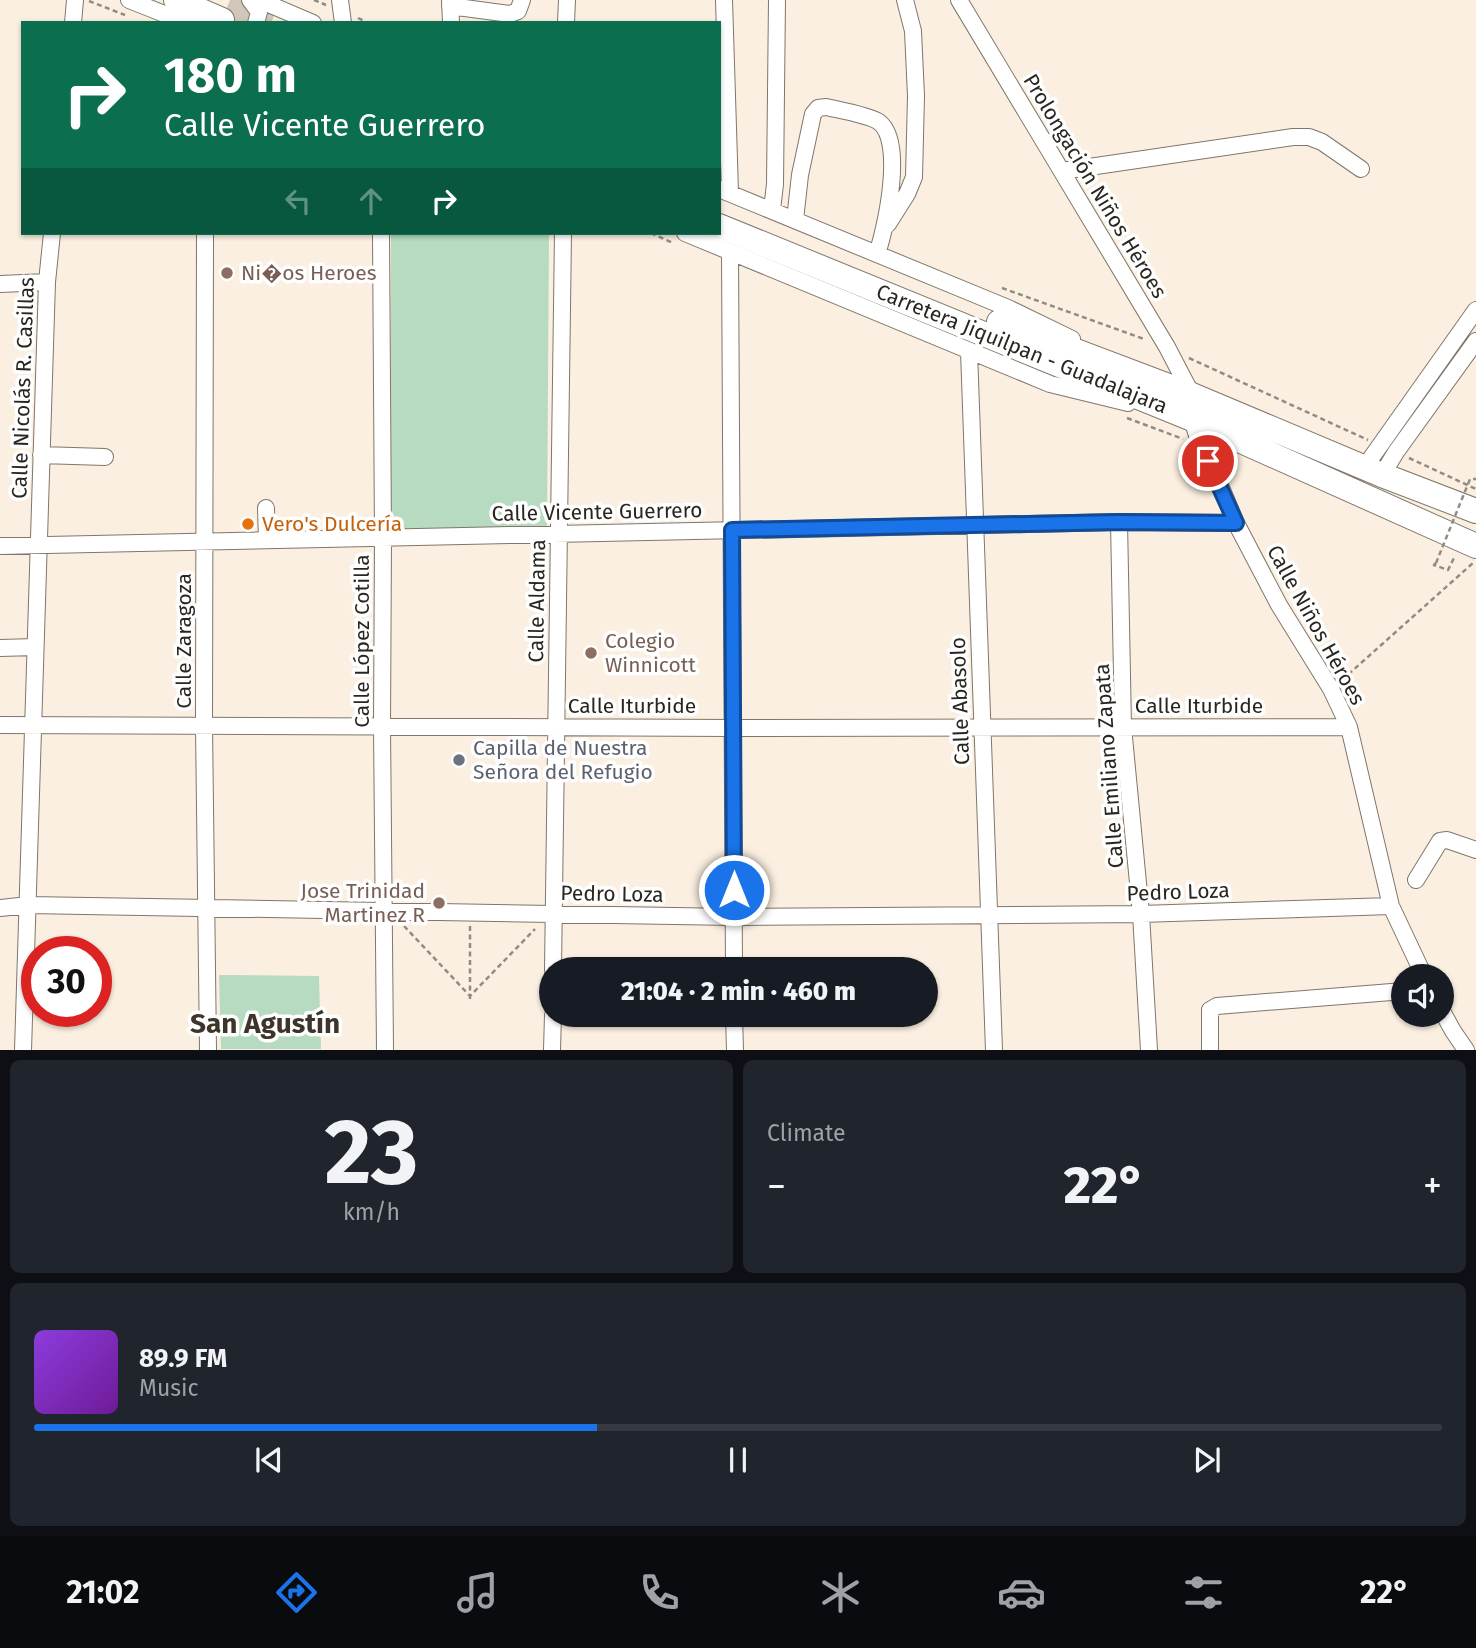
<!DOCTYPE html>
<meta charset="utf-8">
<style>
body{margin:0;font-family:"Fira Sans",sans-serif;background:#20242c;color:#f1f3f6;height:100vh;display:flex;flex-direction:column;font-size:26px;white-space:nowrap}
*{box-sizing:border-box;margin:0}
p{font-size:23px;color:#9ea1a6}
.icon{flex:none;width:38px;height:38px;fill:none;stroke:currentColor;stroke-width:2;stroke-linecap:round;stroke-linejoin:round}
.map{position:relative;height:1050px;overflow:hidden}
.details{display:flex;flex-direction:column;gap:10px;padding:10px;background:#0d0f14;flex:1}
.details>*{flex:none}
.hud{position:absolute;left:21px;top:21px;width:700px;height:214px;border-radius:0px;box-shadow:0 2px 5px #0004;background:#0b6e4f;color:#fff;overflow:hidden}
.buttons{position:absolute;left:1391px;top:964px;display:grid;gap:14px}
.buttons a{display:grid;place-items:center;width:63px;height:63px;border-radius:50%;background:#171b24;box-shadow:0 2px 5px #0004;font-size:35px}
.speed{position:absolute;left:21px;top:936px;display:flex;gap:14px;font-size:35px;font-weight:700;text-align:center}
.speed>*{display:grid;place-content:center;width:91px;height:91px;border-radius:50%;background:#171b24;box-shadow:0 2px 5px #0004;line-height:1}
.speed .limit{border:10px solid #d22;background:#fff;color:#111}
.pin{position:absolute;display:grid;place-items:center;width:60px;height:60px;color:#fff;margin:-30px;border:4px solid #fff;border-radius:50%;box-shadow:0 2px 7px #0007}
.me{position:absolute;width:77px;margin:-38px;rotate:0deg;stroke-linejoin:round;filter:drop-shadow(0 0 5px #0008)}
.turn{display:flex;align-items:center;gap:24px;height:147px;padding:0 28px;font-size:32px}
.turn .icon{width:91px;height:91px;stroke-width:2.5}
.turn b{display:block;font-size:49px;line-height:60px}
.lanes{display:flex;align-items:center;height:66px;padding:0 28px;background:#0003;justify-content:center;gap:35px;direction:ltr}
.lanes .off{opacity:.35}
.big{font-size:52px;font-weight:800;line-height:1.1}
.details .card{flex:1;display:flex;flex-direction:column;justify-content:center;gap:10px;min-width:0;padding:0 24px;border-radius:10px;background:#20242c}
.details .dial{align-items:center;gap:0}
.dial b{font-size:91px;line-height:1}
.song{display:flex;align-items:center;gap:21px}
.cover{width:84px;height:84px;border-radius:10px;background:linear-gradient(135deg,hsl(270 70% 55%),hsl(280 70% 35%))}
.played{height:7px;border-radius:4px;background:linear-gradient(90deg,#1a73e8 40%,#363941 40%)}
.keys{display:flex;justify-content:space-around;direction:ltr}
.heat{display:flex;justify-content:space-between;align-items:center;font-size:38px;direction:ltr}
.details .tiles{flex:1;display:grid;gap:10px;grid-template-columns:1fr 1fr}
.card:last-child{grid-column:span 2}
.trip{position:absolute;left:539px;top:957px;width:399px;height:70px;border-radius:35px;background:#171b24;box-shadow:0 2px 5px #0004;font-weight:800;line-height:70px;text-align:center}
.menu{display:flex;height:112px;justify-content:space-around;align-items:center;background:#090b0e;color:#9ea1a6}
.menu .icon{width:49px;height:49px}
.menu .selected{color:#1a73e8}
.menu b{font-size:32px;color:#f1f3f6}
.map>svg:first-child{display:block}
.green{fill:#b6dbc0}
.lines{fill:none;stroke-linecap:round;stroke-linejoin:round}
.highway-tunnel{stroke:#d0c7ba;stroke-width:24;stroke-dasharray:24 12;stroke-linecap:butt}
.minor-casing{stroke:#807669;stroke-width:18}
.highway-casing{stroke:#807669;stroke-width:26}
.path{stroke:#928b80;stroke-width:2.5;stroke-dasharray:5 3.5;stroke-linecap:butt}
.minor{stroke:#fff;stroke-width:16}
.highway{stroke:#fff;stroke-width:24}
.path-bridge{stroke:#928b80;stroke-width:2.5;stroke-dasharray:5 3.5;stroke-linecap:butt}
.route-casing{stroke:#114b97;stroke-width:18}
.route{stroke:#1a73e8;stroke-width:12}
.education-dot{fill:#8d6e63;stroke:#fefefe;stroke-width:2.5}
.food-dot{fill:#e8710a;stroke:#fefefe;stroke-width:2.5}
.worship-dot{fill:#6b7280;stroke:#fefefe;stroke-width:2.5}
.labels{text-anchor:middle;stroke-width:7;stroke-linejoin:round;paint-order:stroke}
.street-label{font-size:21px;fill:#292620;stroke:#fefefe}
.education-label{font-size:21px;fill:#785e54;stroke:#fefefe;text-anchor:start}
.food-label{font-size:21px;fill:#c56008;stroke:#fefefe;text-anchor:start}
.worship-label{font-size:21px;fill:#5b616d;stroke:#fefefe;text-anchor:start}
.district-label{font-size:28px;font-weight:bold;fill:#3d3529;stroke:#fefefe}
</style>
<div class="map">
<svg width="1476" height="1050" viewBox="0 0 1476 1050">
<rect width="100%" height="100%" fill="#faefe0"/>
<path class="green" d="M 391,233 L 549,233 L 547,529 L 390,531 Z
M 219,975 L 319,976 L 321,1049 L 221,1049 Z"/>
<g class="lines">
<path class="highway-tunnel" d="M 228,5 L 271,23"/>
<g class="minor-casing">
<path id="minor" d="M 129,0 L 187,23
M 250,0 L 259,12 L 256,23
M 259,0 L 313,23
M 340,0 L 343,23
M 450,0 L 451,23
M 724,0 L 730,192
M 959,0 L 1167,347 L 1192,395
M 450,6 L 510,14 L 518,11 L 522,0
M 73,23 L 75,0
M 566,23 L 567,0
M 1062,171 L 1293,137 L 1309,137 L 1322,142 L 1361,169
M 719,189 L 1008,308 L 1072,339
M 772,210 L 775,184 L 777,0
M 795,220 L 800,175 L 813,114 L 818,108 L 826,107 C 839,110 869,115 879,122 C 905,141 886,227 877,254
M 888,224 L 907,194 L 914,177 L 916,96 L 913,31 L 905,0
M 205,233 L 204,726 L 208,1050
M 381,233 L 383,538 L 382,726 L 385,1050
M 685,233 L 1050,384 L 1128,403
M 730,252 L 734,970
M 0,284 L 47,282
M 969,351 L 994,1050
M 1187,418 L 1192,419 L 1200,445 L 1217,478 L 1236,523 L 1279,605 L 1331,689 L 1349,727 L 1391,906 L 1424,976
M 41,455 L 105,457
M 1364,468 L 1476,310
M 1382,475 L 1396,452 L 1476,341
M 266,508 L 267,540
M 1119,522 L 1123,727 L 1141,914 L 1149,1050
M 0,546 L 1119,522 L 1236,523
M 0,648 L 35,647
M 0,725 L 733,728 L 1349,727
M 1416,880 L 1440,841 L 1447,840 L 1476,850
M 0,908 L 28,905 L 734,917 L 1141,914 L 1391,906
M 553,970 L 563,233
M 1442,1011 L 1453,1031 L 1466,1050
M 734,1015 L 735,1050
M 23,1050 L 47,282 L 52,233
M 552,1050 L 553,1015
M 1210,1050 L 1210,1010 L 1217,1006 L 1404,991"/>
</g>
<g class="highway-casing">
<path id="highway" d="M 176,0 L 222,20
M 719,226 L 1192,419 L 1476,546
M 999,322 L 1192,395 L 1382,475 L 1476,511"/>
</g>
<path class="path" d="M 314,0 L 326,5
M 89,1 L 125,15
M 358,18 L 368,23
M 651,233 L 673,243
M 1002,288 L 1144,339
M 1189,358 L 1368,440
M 1127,418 L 1183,439
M 1409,458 L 1476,489
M 1468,484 L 1470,479 L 1476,479
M 1436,563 L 1434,565 L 1448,570 L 1454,558
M 1342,680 L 1473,563
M 404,926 L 470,996 L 535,929
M 470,926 L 470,1001"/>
<use href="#minor" class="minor"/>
<use href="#highway" class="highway"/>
<path class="path-bridge" d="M 1436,563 L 1468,484"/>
</g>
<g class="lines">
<g class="route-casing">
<path id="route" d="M 734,890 L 732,530 L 1119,522 L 1236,523 L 1208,461"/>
</g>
<use href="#route" class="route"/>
</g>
<g class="education-dot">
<circle cx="227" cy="273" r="7"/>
<circle cx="591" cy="653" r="7"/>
<circle cx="439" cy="903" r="7"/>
</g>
<circle class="food-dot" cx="248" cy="524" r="7"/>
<circle class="worship-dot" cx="459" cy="760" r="7"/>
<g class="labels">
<g class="street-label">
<text transform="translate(1095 186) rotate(59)" y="7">Prolongación Niños Héroes</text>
<text transform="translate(1022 349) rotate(22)" y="7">Carretera Jiquilpan - Guadalajara</text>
<text transform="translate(23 388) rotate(-88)" y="7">Calle Nicolás R. Casillas</text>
<text transform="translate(597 512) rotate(-1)" y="7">Calle Vicente Guerrero</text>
<text transform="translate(537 601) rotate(-89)" y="7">Calle Aldama</text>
<text transform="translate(1316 625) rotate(61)" y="7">Calle Niños Héroes</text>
<text transform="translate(184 641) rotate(-90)" y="7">Calle Zaragoza</text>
<text transform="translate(362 641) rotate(-90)" y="7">Calle López Cotilla</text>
<text transform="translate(960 701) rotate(-92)" y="7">Calle Abasolo</text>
<text x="632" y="713">Calle Iturbide</text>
<text x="1199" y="713">Calle Iturbide</text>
<text transform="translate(1109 766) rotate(-94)" y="7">Calle Emiliano Zapata</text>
<text transform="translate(1178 892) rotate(-2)" y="7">Pedro Loza</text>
<text transform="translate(612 894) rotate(1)" y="7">Pedro Loza</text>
</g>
<g class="education-label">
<text x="241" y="280">Ni�os Heroes</text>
<text x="605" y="648">Colegio<tspan x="605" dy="24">Winnicott</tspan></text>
<text x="425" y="898" text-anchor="end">Jose Trinidad<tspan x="425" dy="24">Martinez R</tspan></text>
</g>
<g class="food-label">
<text x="262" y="531">Vero's Dulcería</text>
</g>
<g class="worship-label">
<text x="473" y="755">Capilla de Nuestra<tspan x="473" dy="24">Señora del Refugio</tspan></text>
</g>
<g class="district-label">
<text x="265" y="1033">San Agustín</text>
</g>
</g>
</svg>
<div class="buttons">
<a><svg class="icon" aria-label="sound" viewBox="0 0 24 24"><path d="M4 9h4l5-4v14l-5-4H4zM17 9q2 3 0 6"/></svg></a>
</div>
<div class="speed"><div class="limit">30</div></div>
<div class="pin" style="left:1208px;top:461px;background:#d93025"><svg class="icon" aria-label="arrive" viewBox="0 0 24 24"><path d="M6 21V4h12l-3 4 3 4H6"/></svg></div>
<svg class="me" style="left:734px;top:890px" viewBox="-20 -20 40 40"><circle r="17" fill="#1a73e8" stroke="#fff" stroke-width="3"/><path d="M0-11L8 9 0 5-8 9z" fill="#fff"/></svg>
<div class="trip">21:04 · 2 min · 460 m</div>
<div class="hud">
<div class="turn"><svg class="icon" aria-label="right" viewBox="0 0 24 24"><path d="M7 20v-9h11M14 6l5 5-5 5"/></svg><div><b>180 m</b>Calle Vicente Guerrero</div></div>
<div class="lanes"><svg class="icon off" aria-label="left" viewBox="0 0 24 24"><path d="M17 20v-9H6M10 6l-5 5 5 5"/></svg><svg class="icon off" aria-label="ahead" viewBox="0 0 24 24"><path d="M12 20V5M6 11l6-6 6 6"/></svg><svg class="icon" aria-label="right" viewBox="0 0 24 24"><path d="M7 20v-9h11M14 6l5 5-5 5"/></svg></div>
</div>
</div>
<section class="details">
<div class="tiles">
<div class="card dial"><b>23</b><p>km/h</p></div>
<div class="card"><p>Climate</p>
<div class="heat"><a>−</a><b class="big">22°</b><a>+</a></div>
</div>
<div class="card">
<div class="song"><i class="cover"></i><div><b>89.9 FM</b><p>Music</p></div></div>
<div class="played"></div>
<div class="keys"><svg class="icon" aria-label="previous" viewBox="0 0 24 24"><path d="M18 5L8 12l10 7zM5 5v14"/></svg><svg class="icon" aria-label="pause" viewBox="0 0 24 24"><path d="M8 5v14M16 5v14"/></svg><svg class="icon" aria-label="next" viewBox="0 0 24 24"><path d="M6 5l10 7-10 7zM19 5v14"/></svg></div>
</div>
</div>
</section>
<nav class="menu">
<b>21:02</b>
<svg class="icon selected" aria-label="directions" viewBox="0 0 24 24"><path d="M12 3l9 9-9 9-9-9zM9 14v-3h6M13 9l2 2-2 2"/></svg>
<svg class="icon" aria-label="music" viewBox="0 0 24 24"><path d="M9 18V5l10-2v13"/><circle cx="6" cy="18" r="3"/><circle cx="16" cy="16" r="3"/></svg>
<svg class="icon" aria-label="phone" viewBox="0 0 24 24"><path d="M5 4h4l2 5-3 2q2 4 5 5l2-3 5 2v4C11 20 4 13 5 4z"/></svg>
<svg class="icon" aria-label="climate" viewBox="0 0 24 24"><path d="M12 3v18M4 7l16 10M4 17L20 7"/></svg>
<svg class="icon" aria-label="car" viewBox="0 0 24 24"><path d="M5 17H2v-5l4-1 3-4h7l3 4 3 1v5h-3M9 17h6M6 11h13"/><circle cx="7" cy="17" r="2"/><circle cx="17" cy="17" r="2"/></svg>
<svg class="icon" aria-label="filters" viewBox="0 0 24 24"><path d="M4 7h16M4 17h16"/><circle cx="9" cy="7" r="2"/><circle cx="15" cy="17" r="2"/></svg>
<b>22°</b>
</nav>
